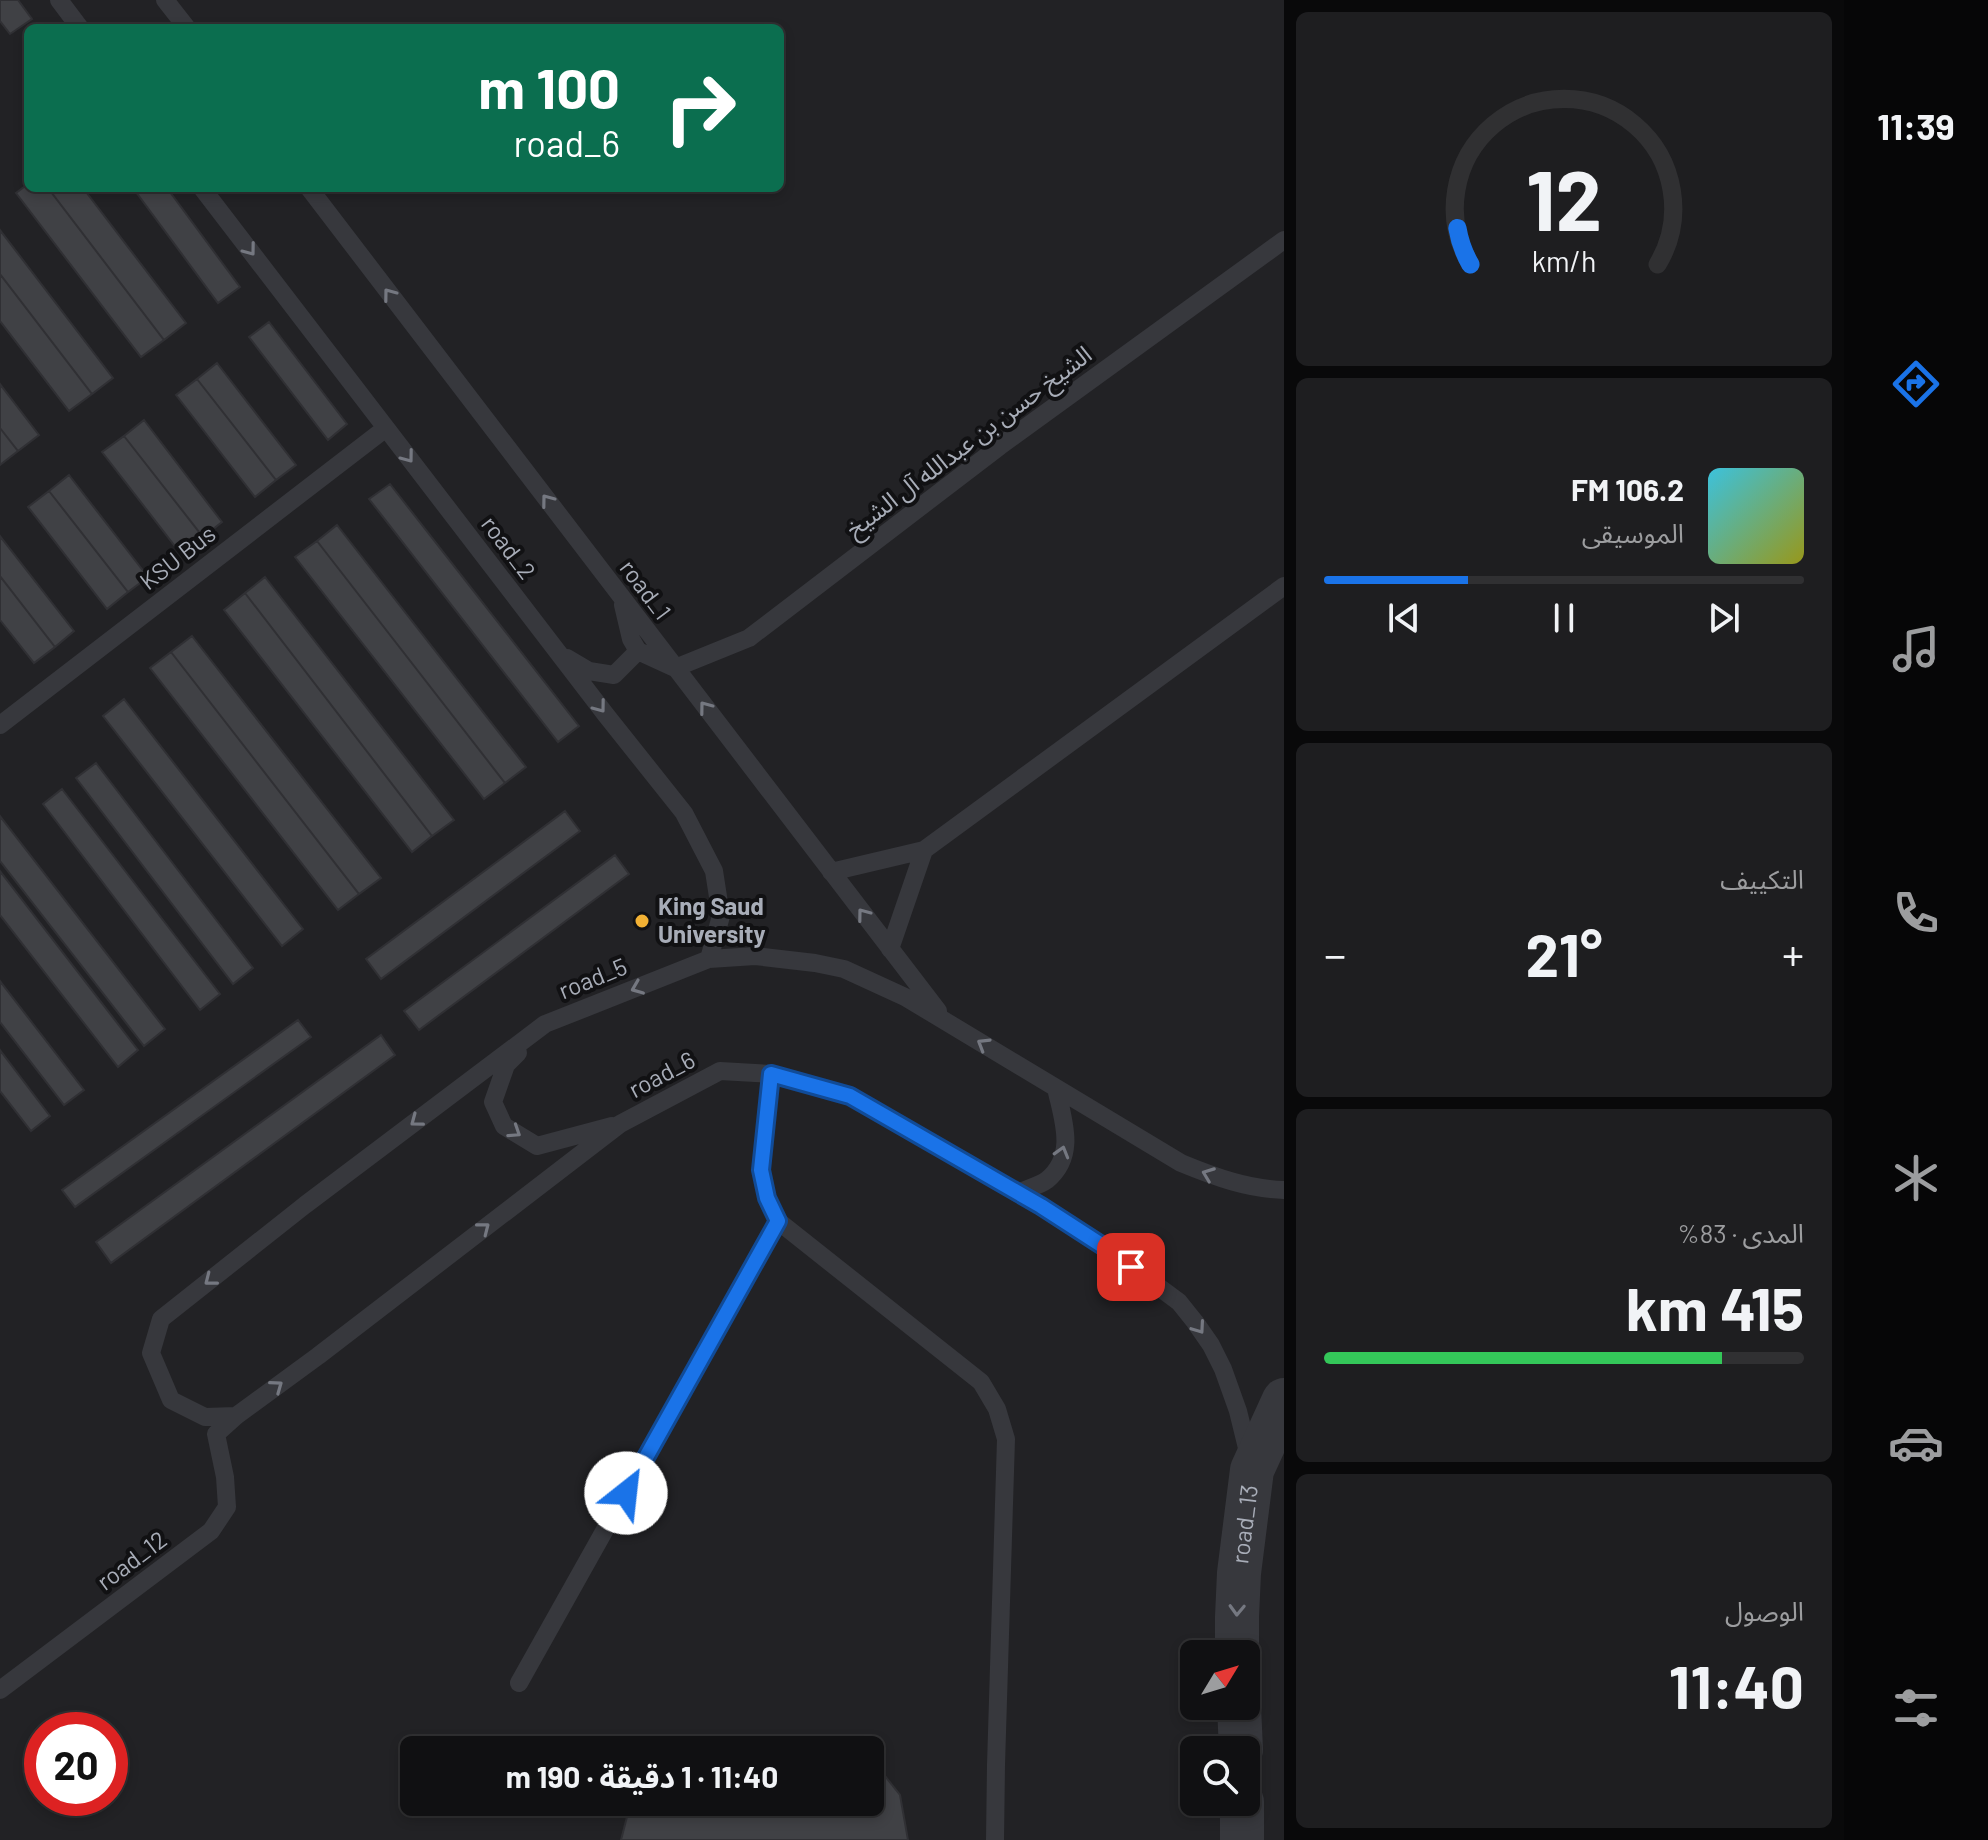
<!DOCTYPE html>
<html lang="ar">
<meta charset="utf-8">
<style>
body{margin:0;font-family:Barlow,"Noto Sans Arabic",sans-serif;background:#1e1e20;color:#f1f3f6;direction:rtl;height:100vh;display:flex;flex-direction:column;font-size:30px;white-space:nowrap}
*{box-sizing:border-box;margin:0}
p{font-size:26px;color:#9c9d9f}
.icon{flex:none;width:44px;height:44px;fill:none;stroke:currentColor;stroke-width:2;stroke-linecap:round;stroke-linejoin:round}
.map{position:relative;flex:1;overflow:hidden;direction:ltr}
.drawer{display:flex;flex-direction:column;gap:12px;padding:12px;background:#09090a;width:560px}
.drawer>*{flex:none}
.banner{position:absolute;left:24px;top:24px;width:760px;height:168px;border-radius:12px;box-shadow:0 4px 12px #0003,0 0 0 2px #303032;direction:rtl;background:#0b6e4f;color:#fff;overflow:hidden}
.needle{width:52px;rotate:52deg}
.buttons{position:absolute;left:1180px;top:1640px;display:grid;gap:16px}
.buttons a{display:grid;place-items:center;width:80px;height:80px;border-radius:12px;background:#101012;box-shadow:0 4px 12px #0003,0 0 0 2px #303032;font-size:40px}
.speed{position:absolute;left:24px;top:1712px;display:flex;gap:16px;font-size:40px;font-weight:700;text-align:center}
.speed>*{display:grid;place-content:center;width:104px;height:104px;border-radius:50%;background:#101012;box-shadow:0 4px 12px #0003,0 0 0 2px #303032;line-height:1}
.speed .limit{border:12px solid #d22;background:#fff;color:#111}
.pin{position:absolute;display:grid;place-items:center;width:68px;height:68px;color:#fff;margin:-34px;border-radius:16px;box-shadow:0 4px 12px #0006}
.me{position:absolute;width:88px;margin:-44px;rotate:29deg;stroke-linejoin:round;filter:drop-shadow(0 0 6px #0008)}
.turn{display:flex;align-items:center;gap:28px;height:168px;padding:0 32px;font-size:36px}
.turn .icon{width:104px;height:104px;stroke-width:2.5}
.turn b{display:block;font-size:56px;line-height:68px}
.big{font-size:60px;font-weight:700;line-height:1.1}
.drawer .card{flex:1;display:flex;flex-direction:column;justify-content:center;gap:12px;min-width:0;padding:0 28px;border-radius:12px;background:#1e1e20}
.drawer .dial{align-items:center;gap:0}
.dial svg{height:208px;overflow:visible;fill:none;stroke:#303032;stroke-width:7;stroke-linecap:round;text-anchor:middle}
.dial text{fill:#f1f3f6;stroke:none}
.song{display:flex;align-items:center;gap:24px}
.cover{width:96px;height:96px;border-radius:12px;background:linear-gradient(135deg,hsl(190 70% 55%),hsl(60 70% 35%))}
.played{height:8px;border-radius:4px;background:linear-gradient(90deg,#1a73e8 30%,#303032 30%)}
.keys{display:flex;justify-content:space-around;direction:ltr}
.heat{display:flex;justify-content:space-between;align-items:center;font-size:44px;direction:ltr}
.charge{height:12px;border-radius:6px;background:linear-gradient(90deg,#34c759 83%,#303032 0)}
.trip{position:absolute;left:400px;top:1736px;width:484px;height:80px;border-radius:12px;background:#101012;box-shadow:0 4px 12px #0003,0 0 0 2px #303032;font-weight:700;line-height:80px;text-align:center;direction:rtl}
main{display:flex;flex:1;min-height:0}
.dock{display:flex;flex-direction:column;width:144px;justify-content:space-around;align-items:center;background:#060607;color:#9c9d9f}
.dock .icon{width:56px;height:56px}
.dock .current{color:#1a73e8}
.dock b{font-size:36px;color:#f1f3f6}
.map>svg:first-child{display:block}
.built{fill:#222225;fill-rule:evenodd}
.building{fill:#404145;stroke:#303034;stroke-width:2}
.lines{fill:none;stroke-linecap:round;stroke-linejoin:round}
.service{stroke:#37383d;stroke-width:18}
.tertiary{stroke:#37383d;stroke-width:44}
.oneway{stroke:#757881}
.route-casing{stroke:#114b97;stroke-width:20}
.route{stroke:#1a73e8;stroke-width:14}
.poi-dot{fill:#f2b134;stroke:#111113;stroke-width:3}
.labels{text-anchor:middle;stroke-width:8;stroke-linejoin:round;paint-order:stroke}
.street-label{font-size:24px;fill:#a8adb8;stroke:#111113}
.poi-label{font-size:24px;font-weight:bold;fill:#a8adb8;stroke:#111113;text-anchor:start}
</style>
<main>
<nav class="dock">
<b>11:39</b>
<svg class="icon current" aria-label="directions" viewBox="0 0 24 24"><path d="M12 3l9 9-9 9-9-9zM9 14v-3h6M13 9l2 2-2 2"/></svg>
<svg class="icon" aria-label="music" viewBox="0 0 24 24"><path d="M9 18V5l10-2v13"/><circle cx="6" cy="18" r="3"/><circle cx="16" cy="16" r="3"/></svg>
<svg class="icon" aria-label="phone" viewBox="0 0 24 24"><path d="M5 4h4l2 5-3 2q2 4 5 5l2-3 5 2v4C11 20 4 13 5 4z"/></svg>
<svg class="icon" aria-label="climate" viewBox="0 0 24 24"><path d="M12 3v18M4 7l16 10M4 17L20 7"/></svg>
<svg class="icon" aria-label="car" viewBox="0 0 24 24"><path d="M5 17H2v-5l4-1 3-4h7l3 4 3 1v5h-3M9 17h6M6 11h13"/><circle cx="7" cy="17" r="2"/><circle cx="17" cy="17" r="2"/></svg>
<svg class="icon" aria-label="filters" viewBox="0 0 24 24"><path d="M4 7h16M4 17h16"/><circle cx="9" cy="7" r="2"/><circle cx="15" cy="17" r="2"/></svg>
</nav>
<section class="drawer">
<div class="card dial"><svg viewBox="0 0 100 80">
<path d="M14 69A42 42 0 1 1 86 69"/>
<path d="M14 69A42 42 0 0 1 9 55" stroke="#1a73e8"/>
<text x="50" y="56" font-size="32" font-weight="700">12</text>
<text x="50" y="72" font-size="11">km/h</text>
</svg></div>
<div class="card">
<div class="song"><i class="cover"></i><div><b>106.2 FM</b><p>الموسيقى</p></div></div>
<div class="played"></div>
<div class="keys"><svg class="icon" aria-label="previous" viewBox="0 0 24 24"><path d="M18 5L8 12l10 7zM5 5v14"/></svg><svg class="icon" aria-label="pause" viewBox="0 0 24 24"><path d="M8 5v14M16 5v14"/></svg><svg class="icon" aria-label="next" viewBox="0 0 24 24"><path d="M6 5l10 7-10 7zM19 5v14"/></svg></div>
</div>
<div class="card"><p>التكييف</p>
<div class="heat"><a>−</a><b class="big">21°</b><a>+</a></div>
</div>
<div class="card"><p>المدى · 83%</p><b class="big">415 km</b><div class="charge"></div></div>
<div class="card"><p>الوصول</p><b class="big">11:40</b></div>
</section>
<div class="map">
<svg width="1284" height="1840" viewBox="0 0 1284 1840">
<rect width="100%" height="100%" fill="#161618"/>
<path class="built" d="M 0,0 L 1284,0 L 1284,1840 L 0,1840 ZM 28,28 L 780,28 L 780,188 L 28,188 ZM 1194,1654 L 1246,1654 L 1246,1706 L 1194,1706 ZM 42,1730 L 110,1730 L 110,1798 L 42,1798 ZM 414,1750 L 870,1750 L 870,1802 L 414,1802 ZM 1194,1750 L 1246,1750 L 1246,1802 L 1194,1802 Z"/>
<path class="building" d="M 0,0 L 18,0 L 32,19 L 10,34 L 0,21 Z
M 28,184 L 28,188 L 48,188 L 164,340 L 141,357 L 16,193 Z
M 48,188 L 83,188 L 186,323 L 164,340 Z
M 133,188 L 167,188 L 240,287 L 218,303 Z
M 0,230 L 113,378 L 92,394 L 0,274 Z
M 0,274 L 92,394 L 69,411 L 0,321 Z
M 269,322 L 347,424 L 328,440 L 249,337 Z
M 217,363 L 296,465 L 276,480 L 197,379 Z
M 197,379 L 276,480 L 255,497 L 176,395 Z
M 0,384 L 39,435 L 18,451 L 0,428 Z
M 144,420 L 222,522 L 203,537 L 124,436 Z
M 0,428 L 18,451 L 0,465 Z
M 124,436 L 203,537 L 181,554 L 102,452 Z
M 69,475 L 148,577 L 128,592 L 49,491 Z
M 390,484 L 579,726 L 558,742 L 369,499 Z
M 49,491 L 128,592 L 107,609 L 28,507 Z
M 337,525 L 526,767 L 505,783 L 317,541 Z
M 0,536 L 74,631 L 55,647 L 0,576 Z
M 317,541 L 505,783 L 484,799 L 295,557 Z
M 0,576 L 55,647 L 34,663 L 0,620 Z
M 265,577 L 454,820 L 432,836 L 245,593 Z
M 245,593 L 432,836 L 412,852 L 224,610 Z
M 192,636 L 381,878 L 359,894 L 171,652 Z
M 171,652 L 359,894 L 338,910 L 150,668 Z
M 124,699 L 303,929 L 282,946 L 103,716 Z
M 96,763 L 253,968 L 233,984 L 76,778 Z
M 62,789 L 220,994 L 200,1010 L 43,804 Z
M 565,811 L 580,831 L 381,979 L 366,959 Z
M 0,816 L 165,1029 L 144,1046 L 0,861 Z
M 615,855 L 629,874 L 419,1030 L 404,1011 Z
M 0,871 L 138,1050 L 118,1067 L 0,915 Z
M 0,981 L 84,1090 L 64,1105 L 0,1022 Z
M 298,1020 L 311,1037 L 75,1207 L 62,1190 Z
M 381,1035 L 395,1055 L 111,1263 L 96,1242 Z
M 0,1050 L 50,1116 L 31,1131 L 0,1091 Z
M 870,1763 L 885,1776 L 900,1795 L 908,1840 L 621,1840 L 628,1813 L 635,1802 L 870,1802 Z"/>
<g class="lines">
<path class="service" d="M 59,0 L 80,28
M 165,0 L 187,28
M 202,188 L 606,715 L 684,813 L 714,871 L 721,916 L 709,959
M 309,188 L 938,1011
M 623,605 L 631,639 L 638,651
M 567,658 L 589,671 L 614,675 L 638,651 L 675,668 L 749,638 L 1000,446 L 1284,240
M 0,725 L 386,428
M 924,850 L 1284,586
M 831,872 L 924,850 L 890,949
M 518,1053 L 506,1065 L 493,1102 L 504,1126 L 537,1146 L 612,1126
M 771,1074 L 761,1170 L 767,1198 L 778,1221 L 981,1382 L 997,1409 L 1006,1439 L 996,1765 L 995,1840
M 1017,1193 C 1026,1189 1039,1186 1047,1180 C 1077,1155 1063,1120 1056,1088
M 236,1416 L 205,1417 L 171,1400 L 151,1353 L 161,1319 L 305,1205 L 545,1024 L 709,959 L 755,956 L 815,963 L 844,969 L 905,997 L 1181,1163 C 1215,1177 1248,1189 1284,1190
M 519,1683 L 778,1221
M 0,1690 L 211,1531 L 227,1507 L 225,1477 L 216,1434 L 236,1416 L 318,1356 L 620,1124 L 720,1071 L 771,1074 L 850,1096 L 1041,1206 L 1109,1250 L 1179,1302 L 1195,1322 L 1211,1345 L 1223,1369 L 1238,1411 L 1249,1456"/>
<g class="tertiary">
<path id="s1" d="M 1237,1654 L 1237,1617 L 1239,1573 L 1252,1470 L 1284,1400"/>
<path d="M 1239,1706 L 1241,1750"/>
<path d="M 1242,1802 L 1242,1840"/>
</g>
</g>
<defs><path id="oneway-chevron" d="M-2-3.5L2.5 0L-2 3.5" fill="none" stroke-width="1.6" stroke-linecap="round" stroke-linejoin="round" transform="scale(2)"/></defs>
<g class="oneway">
<use href="#oneway-chevron" transform="translate(250 250) rotate(53)"/>
<use href="#oneway-chevron" transform="translate(389 294) rotate(-127)"/>
<use href="#oneway-chevron" transform="translate(408 457) rotate(53)"/>
<use href="#oneway-chevron" transform="translate(547 500) rotate(-127)"/>
<use href="#oneway-chevron" transform="translate(600 707) rotate(53)"/>
<use href="#oneway-chevron" transform="translate(705 707) rotate(-127)"/>
<use href="#oneway-chevron" transform="translate(863 914) rotate(-127)"/>
<use href="#oneway-chevron" transform="translate(637 988) rotate(158)"/>
<use href="#oneway-chevron" transform="translate(983 1044) rotate(-149)"/>
<use href="#oneway-chevron" transform="translate(416 1121) rotate(143)"/>
<use href="#oneway-chevron" transform="translate(515 1132) rotate(33)"/>
<use href="#oneway-chevron" transform="translate(1062 1152) rotate(-74)"/>
<use href="#oneway-chevron" transform="translate(1208 1174) rotate(-159)"/>
<use href="#oneway-chevron" transform="translate(484 1228) rotate(-38)"/>
<use href="#oneway-chevron" transform="translate(210 1280) rotate(142)"/>
<use href="#oneway-chevron" transform="translate(1199 1328) rotate(55)"/>
<use href="#oneway-chevron" transform="translate(277 1386) rotate(-36)"/>
<use href="#oneway-chevron" transform="translate(1237 1610) rotate(92)"/>
</g>
<g class="lines">
<g class="route-casing">
<path id="route" d="M 626,1493 L 778,1221 L 767,1198 L 761,1170 L 771,1074 L 850,1096 L 1041,1206 L 1109,1250 L 1131,1267"/>
</g>
<use href="#route" class="route"/>
</g>
<circle class="poi-dot" cx="642" cy="921" r="8"/>
<g class="labels">
<g class="street-label">
<text transform="translate(969 442) rotate(-37)" y="8">الشيخ حسن بن عبدالله آل الشيخ</text>
<text transform="translate(508 548) rotate(53)" y="8">road_2</text>
<text transform="translate(178 558) rotate(-38)" y="8">KSU Bus</text>
<text transform="translate(645 590) rotate(53)" y="8">road_1</text>
<text transform="translate(593 979) rotate(-22)" y="8">road_5</text>
<text transform="translate(662 1075) rotate(-28)" y="8">road_6</text>
<text dy="8" stroke="none"><textPath href="#s1" startOffset="130">road_13</textPath></text>
<text transform="translate(132 1561) rotate(-37)" y="8">road_12</text>
</g>
<g class="poi-label">
<text x="658" y="915">King Saud<tspan x="658" dy="28">University</tspan></text>
</g>
</g>
</svg>
<div class="buttons">
<a><svg class="needle" viewBox="-14 -14 28 28"><path d="M0-13l5 13h-10z" fill="#e53935"/><path d="M0 13l5-13h-10z" fill="#9c9d9f"/></svg></a>
<a><svg class="icon" aria-label="search" viewBox="0 0 24 24"><circle cx="10" cy="10" r="6"/><path d="M15 15l6 6"/></svg></a>
</div>
<div class="speed"><div class="limit">20</div></div>
<div class="pin" style="left:1131px;top:1267px;background:#d93025"><svg class="icon" aria-label="arrive" viewBox="0 0 24 24"><path d="M6 21V4h12l-3 4 3 4H6"/></svg></div>
<svg class="me" style="left:626px;top:1493px" viewBox="-20 -20 40 40"><circle r="19" fill="#fff"/><path d="M0-13L10 11 0 6-10 11z" fill="#1a73e8"/></svg>
<div class="trip">11:40 · 1 دقيقة · 190 m</div>
<div class="banner">
<div class="turn"><svg class="icon" aria-label="right" viewBox="0 0 24 24"><path d="M7 20v-9h11M14 6l5 5-5 5"/></svg><div><b>100 m</b>road_6</div></div>
</div>
</div>
</main>
